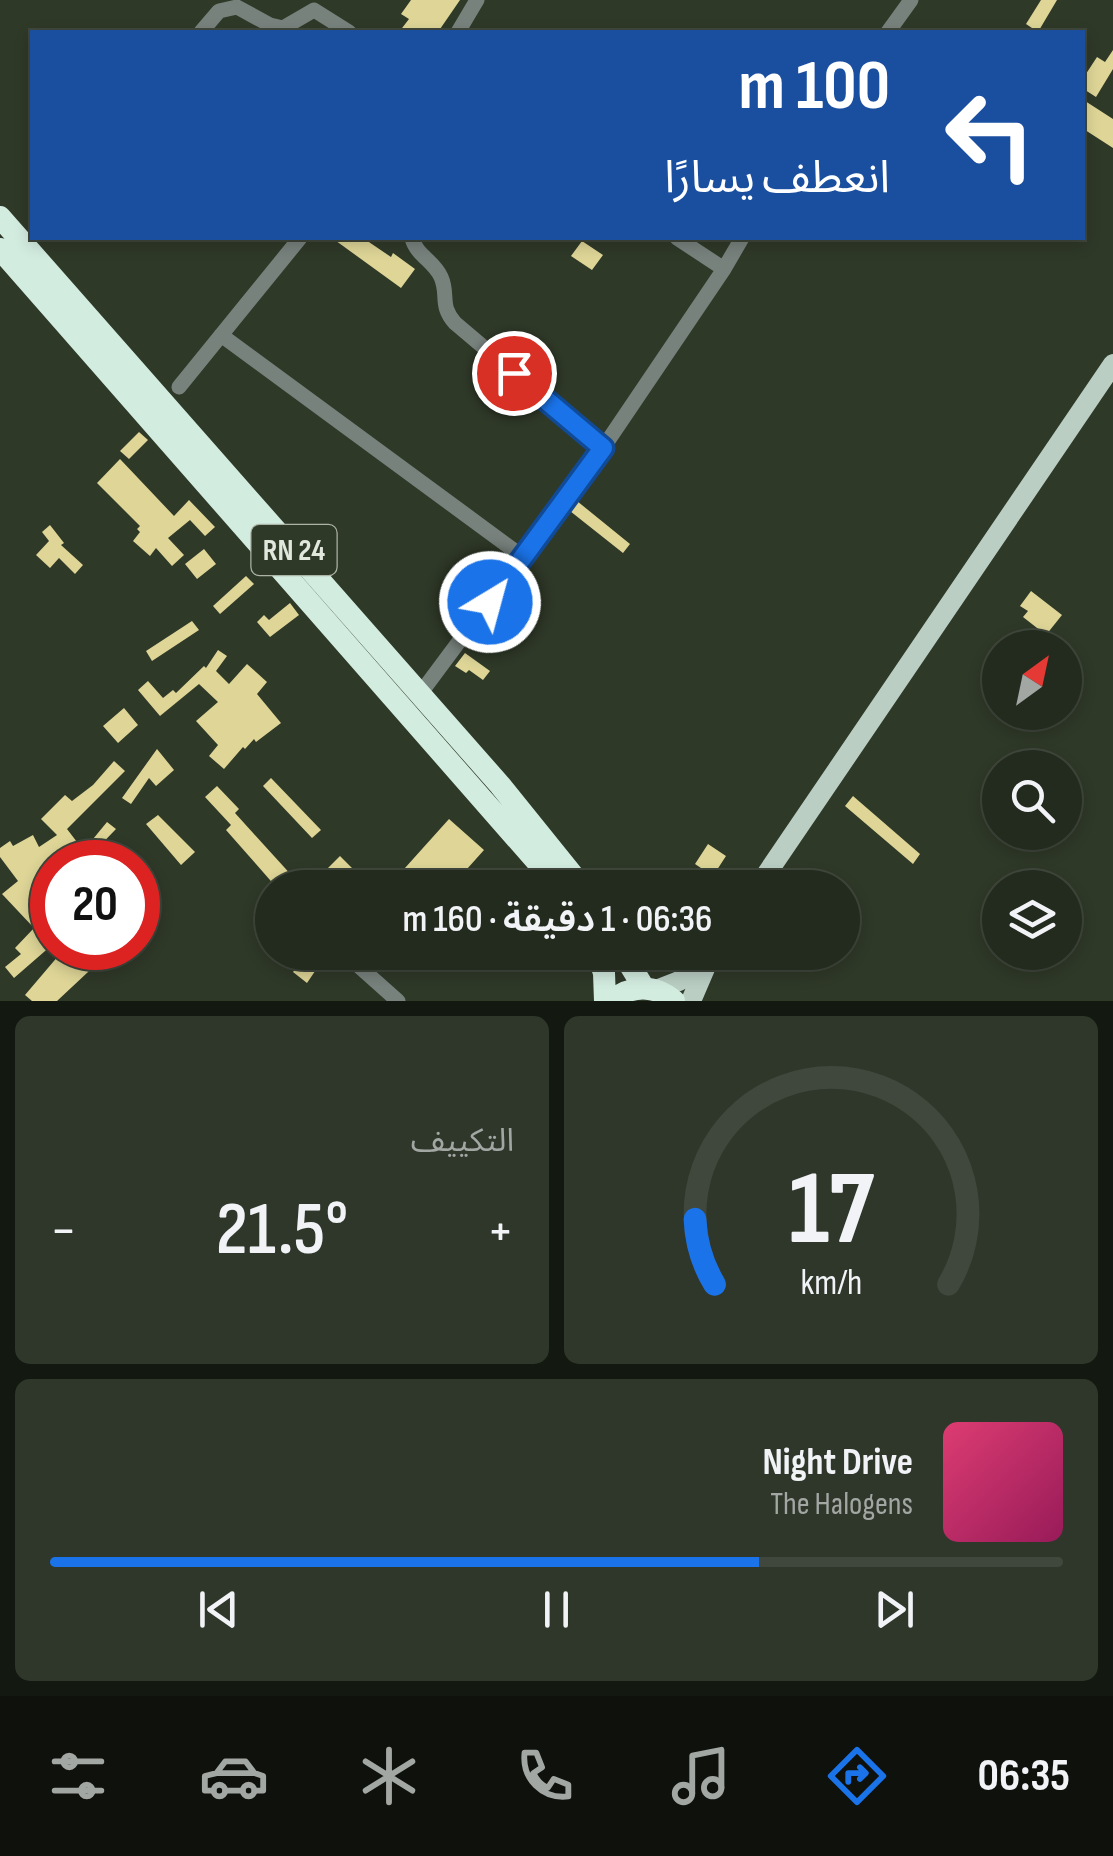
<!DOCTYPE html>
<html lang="ar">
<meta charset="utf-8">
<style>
body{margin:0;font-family:"Sofia Sans Condensed","Noto Sans Arabic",sans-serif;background:#2f372b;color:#f1f3f6;direction:rtl;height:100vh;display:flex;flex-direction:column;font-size:38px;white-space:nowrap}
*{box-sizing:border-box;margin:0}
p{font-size:32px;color:#a3a7a4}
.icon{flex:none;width:55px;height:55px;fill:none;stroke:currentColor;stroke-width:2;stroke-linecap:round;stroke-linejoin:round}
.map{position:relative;height:1001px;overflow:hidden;direction:ltr}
.panel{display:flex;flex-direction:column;gap:15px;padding:15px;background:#131810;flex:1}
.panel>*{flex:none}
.top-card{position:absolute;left:30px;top:30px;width:1055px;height:210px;border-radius:0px;box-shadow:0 5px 15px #0003,0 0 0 2px #40473c;direction:rtl;background:#1a4fa0;color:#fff;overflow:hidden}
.needle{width:65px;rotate:33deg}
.controls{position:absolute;left:982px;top:630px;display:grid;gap:20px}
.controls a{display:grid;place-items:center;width:100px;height:100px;border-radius:50%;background:#232b1e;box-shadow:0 5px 15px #0003,0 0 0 2px #40473c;font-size:50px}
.speed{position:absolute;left:30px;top:840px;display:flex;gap:20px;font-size:50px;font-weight:700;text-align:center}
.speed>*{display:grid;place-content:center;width:130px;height:130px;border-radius:50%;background:#232b1e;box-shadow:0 5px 15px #0003,0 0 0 2px #40473c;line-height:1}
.speed .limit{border:15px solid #d22;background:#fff;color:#111}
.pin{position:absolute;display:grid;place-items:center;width:85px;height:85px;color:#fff;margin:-42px;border:5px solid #fff;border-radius:50%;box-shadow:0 2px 10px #0007}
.me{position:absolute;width:110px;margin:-55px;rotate:37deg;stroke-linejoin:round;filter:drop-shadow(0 0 8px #0008)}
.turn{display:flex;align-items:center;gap:35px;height:210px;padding:0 30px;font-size:45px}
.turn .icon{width:130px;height:130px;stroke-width:2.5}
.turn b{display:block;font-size:70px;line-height:85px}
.big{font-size:75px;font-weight:600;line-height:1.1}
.panel .card{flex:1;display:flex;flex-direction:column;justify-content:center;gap:15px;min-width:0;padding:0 35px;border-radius:15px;background:#2f372b}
.panel .dial{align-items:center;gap:0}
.dial svg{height:260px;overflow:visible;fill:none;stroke:#40473c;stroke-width:7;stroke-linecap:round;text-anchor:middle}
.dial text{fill:#f1f3f6;stroke:none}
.song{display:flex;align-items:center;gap:30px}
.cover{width:120px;height:120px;border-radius:15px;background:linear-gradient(135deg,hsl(340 70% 55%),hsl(330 70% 35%))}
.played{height:10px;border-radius:5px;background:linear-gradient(90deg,#1a73e8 70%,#40473c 70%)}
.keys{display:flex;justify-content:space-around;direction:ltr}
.heat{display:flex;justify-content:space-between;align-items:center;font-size:55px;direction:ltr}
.panel .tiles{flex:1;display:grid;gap:15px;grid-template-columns:1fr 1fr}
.card:last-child{grid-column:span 2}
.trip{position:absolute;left:255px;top:870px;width:605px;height:100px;border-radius:50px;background:#232b1e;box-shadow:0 5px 15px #0003,0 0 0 2px #40473c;font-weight:600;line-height:100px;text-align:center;direction:rtl}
.tabs{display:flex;height:160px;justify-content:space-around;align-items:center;background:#0e110c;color:#a3a7a4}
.tabs .icon{width:70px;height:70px}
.tabs .selected{color:#1a73e8}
.tabs b{font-size:45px;color:#f1f3f6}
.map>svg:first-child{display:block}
.building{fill:#ded597}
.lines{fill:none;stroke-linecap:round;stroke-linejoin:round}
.minor{stroke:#78827d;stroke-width:15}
.major{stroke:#bacec4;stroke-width:20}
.highway{stroke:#d3ece0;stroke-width:22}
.route-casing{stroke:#114b97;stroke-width:25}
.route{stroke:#1a73e8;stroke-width:18}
.labels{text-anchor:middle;stroke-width:10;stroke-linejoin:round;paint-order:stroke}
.shield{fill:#2f3928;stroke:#acb3a7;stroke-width:2.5}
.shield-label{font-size:30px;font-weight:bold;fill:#e1e7dd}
</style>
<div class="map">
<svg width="1113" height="1001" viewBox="0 0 1113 1001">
<rect width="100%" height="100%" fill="#2f3928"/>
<path class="building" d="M 411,0 L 460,0 L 438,32 L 399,32 L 409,19 L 401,14 Z
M 1041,0 L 1057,0 L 1038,32 L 1026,24 Z
M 1113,50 L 1113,69 L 1096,97 L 1082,88 L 1082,80 L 1097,57 L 1105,62 Z
M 1082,99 L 1113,119 L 1113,148 L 1082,128 Z
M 332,238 L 363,238 L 391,257 L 393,253 L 415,269 L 401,288 Z
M 582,241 L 603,255 L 592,270 L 571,256 Z
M 139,432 L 148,440 L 129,459 L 120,451 Z
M 120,459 L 174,516 L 189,500 L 215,527 L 205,536 L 190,520 L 168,538 L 184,555 L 172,566 L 156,548 L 150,556 L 133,541 L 140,532 L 137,529 L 140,526 L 97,483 Z
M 577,501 L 630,544 L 623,553 L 570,511 Z
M 50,525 L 64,543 L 61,545 L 83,565 L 75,574 L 59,558 L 50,568 L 36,555 L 49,541 L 42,532 Z
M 204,549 L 216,564 L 197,579 L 185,564 Z
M 246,576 L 254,584 L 220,614 L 213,606 Z
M 1031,591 L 1062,615 L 1046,635 L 1023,617 L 1028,611 L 1020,606 Z
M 290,603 L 299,615 L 270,637 L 257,622 L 264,615 L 269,620 Z
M 192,621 L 199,630 L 152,661 L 146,651 Z
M 218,650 L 227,656 L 216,671 L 229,684 L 247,664 L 267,682 L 257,694 L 281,723 L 256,742 L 254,739 L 245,749 L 243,747 L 224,769 L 209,756 L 218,745 L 196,721 L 218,702 L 199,684 L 160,716 L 138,690 L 148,681 L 163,698 L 173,690 L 176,693 L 204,666 L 206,668 Z
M 465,653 L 490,671 L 483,680 L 469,670 L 466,673 L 455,666 Z
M 124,708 L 138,725 L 118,743 L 103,726 Z
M 157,749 L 174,770 L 156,786 L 149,778 L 131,804 L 122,798 Z
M 114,761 L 125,771 L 67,829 L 77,842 L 52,860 L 52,888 L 36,905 L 52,927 L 52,945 L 14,978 L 5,967 L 21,954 L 15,948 L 34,928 L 2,894 L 18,881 L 0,857 L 0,848 L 10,841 L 13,846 L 33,835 L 39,847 L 57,835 L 41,819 L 65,795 L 72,801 L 93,785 Z
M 271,778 L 321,830 L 312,838 L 263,786 Z
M 217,786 L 239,809 L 235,813 L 294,878 L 300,872 L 307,879 L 310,876 L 315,881 L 340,856 L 354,870 L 336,888 L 277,888 L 226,830 L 231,825 L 205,797 Z
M 853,796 L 920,854 L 913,864 L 845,806 Z
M 158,815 L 195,852 L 181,865 L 146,824 Z
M 449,819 L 484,850 L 450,888 L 387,888 Z
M 107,822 L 116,829 L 90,856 L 84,850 Z
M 708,844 L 726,856 L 713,876 L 695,864 Z
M 65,948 L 94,948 L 103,958 L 57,1001 L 32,1001 L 25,995 Z
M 309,952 L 328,952 L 307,983 L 293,972 Z"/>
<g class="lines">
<path class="minor" d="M 201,32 L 219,11 L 237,7 L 270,25 L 283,28 L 314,10 L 349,32
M 458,32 L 477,0
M 888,32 L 911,0
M 412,238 C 416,255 434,261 441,277 C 449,295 439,305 455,323 L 603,448
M 677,238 L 724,269 L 742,238
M 221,335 L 523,557
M 179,387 L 300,238
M 420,694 L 603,448 L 724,269
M 343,952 L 398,1001"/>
<path class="major" d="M 757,888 L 1113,364
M 656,990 L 679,981 L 711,953
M 691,1001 L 709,959"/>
<path class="highway" d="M 0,217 L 500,785 L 583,888
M 0,249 L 560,888
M 597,952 L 604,973 L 605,1001
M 622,952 L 644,988
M 611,1001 C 631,985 654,984 674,1001"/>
</g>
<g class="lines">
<g class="route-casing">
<path id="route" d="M 490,602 L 603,448 L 514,373"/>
</g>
<use href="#route" class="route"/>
</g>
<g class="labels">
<rect class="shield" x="251.5" y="525" width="85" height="50" rx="8"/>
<g class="shield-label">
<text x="294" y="560">RN 24</text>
</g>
</g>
</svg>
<div class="controls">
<a><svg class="needle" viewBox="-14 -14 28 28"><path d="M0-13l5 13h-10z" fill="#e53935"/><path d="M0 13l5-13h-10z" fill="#a3a7a4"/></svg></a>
<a><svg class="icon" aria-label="search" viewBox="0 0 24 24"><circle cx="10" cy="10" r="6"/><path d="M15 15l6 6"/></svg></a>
<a><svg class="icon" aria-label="layers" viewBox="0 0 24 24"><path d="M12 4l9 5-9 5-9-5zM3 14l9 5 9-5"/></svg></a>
</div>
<div class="speed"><div class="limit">20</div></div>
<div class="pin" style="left:514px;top:373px;background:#d93025"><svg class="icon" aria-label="arrive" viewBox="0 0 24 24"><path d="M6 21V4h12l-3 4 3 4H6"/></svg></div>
<svg class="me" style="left:490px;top:602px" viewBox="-20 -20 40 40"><circle r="17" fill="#1a73e8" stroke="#fff" stroke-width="3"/><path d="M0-11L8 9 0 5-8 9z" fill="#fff"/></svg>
<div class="trip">06:36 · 1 دقيقة · 160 m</div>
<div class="top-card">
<div class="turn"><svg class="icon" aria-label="left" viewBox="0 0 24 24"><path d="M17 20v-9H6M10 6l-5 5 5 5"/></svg><div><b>100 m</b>انعطف يسارًا</div></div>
</div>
</div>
<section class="panel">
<div class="tiles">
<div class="card dial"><svg viewBox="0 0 100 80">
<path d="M14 69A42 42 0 1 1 86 69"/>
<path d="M14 69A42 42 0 0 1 8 49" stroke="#1a73e8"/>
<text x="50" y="56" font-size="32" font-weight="700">17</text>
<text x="50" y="72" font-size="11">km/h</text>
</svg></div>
<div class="card"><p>التكييف</p>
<div class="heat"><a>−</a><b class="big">21.5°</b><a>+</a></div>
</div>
<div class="card">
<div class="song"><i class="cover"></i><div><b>Night Drive</b><p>The Halogens</p></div></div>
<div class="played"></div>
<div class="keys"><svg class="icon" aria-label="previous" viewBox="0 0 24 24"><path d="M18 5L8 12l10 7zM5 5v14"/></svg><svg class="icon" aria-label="pause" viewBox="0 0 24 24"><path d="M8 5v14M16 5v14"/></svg><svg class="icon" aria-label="next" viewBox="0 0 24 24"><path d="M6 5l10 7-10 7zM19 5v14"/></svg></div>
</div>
</div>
</section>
<nav class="tabs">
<b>06:35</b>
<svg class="icon selected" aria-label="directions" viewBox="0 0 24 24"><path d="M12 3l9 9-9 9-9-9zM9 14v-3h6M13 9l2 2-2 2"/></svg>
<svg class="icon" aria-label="music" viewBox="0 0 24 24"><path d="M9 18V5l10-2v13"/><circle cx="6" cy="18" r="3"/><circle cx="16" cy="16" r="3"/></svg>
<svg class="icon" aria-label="phone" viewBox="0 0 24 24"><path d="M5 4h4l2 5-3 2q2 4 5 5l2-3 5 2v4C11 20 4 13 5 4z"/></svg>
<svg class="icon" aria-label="climate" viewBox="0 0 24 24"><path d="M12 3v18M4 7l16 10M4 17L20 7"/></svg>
<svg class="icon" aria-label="car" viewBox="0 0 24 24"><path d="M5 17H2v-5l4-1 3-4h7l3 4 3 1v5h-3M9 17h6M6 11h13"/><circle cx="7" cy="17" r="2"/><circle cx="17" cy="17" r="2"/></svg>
<svg class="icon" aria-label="filters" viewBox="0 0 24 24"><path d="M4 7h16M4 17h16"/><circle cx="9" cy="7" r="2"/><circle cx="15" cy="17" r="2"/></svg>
</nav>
